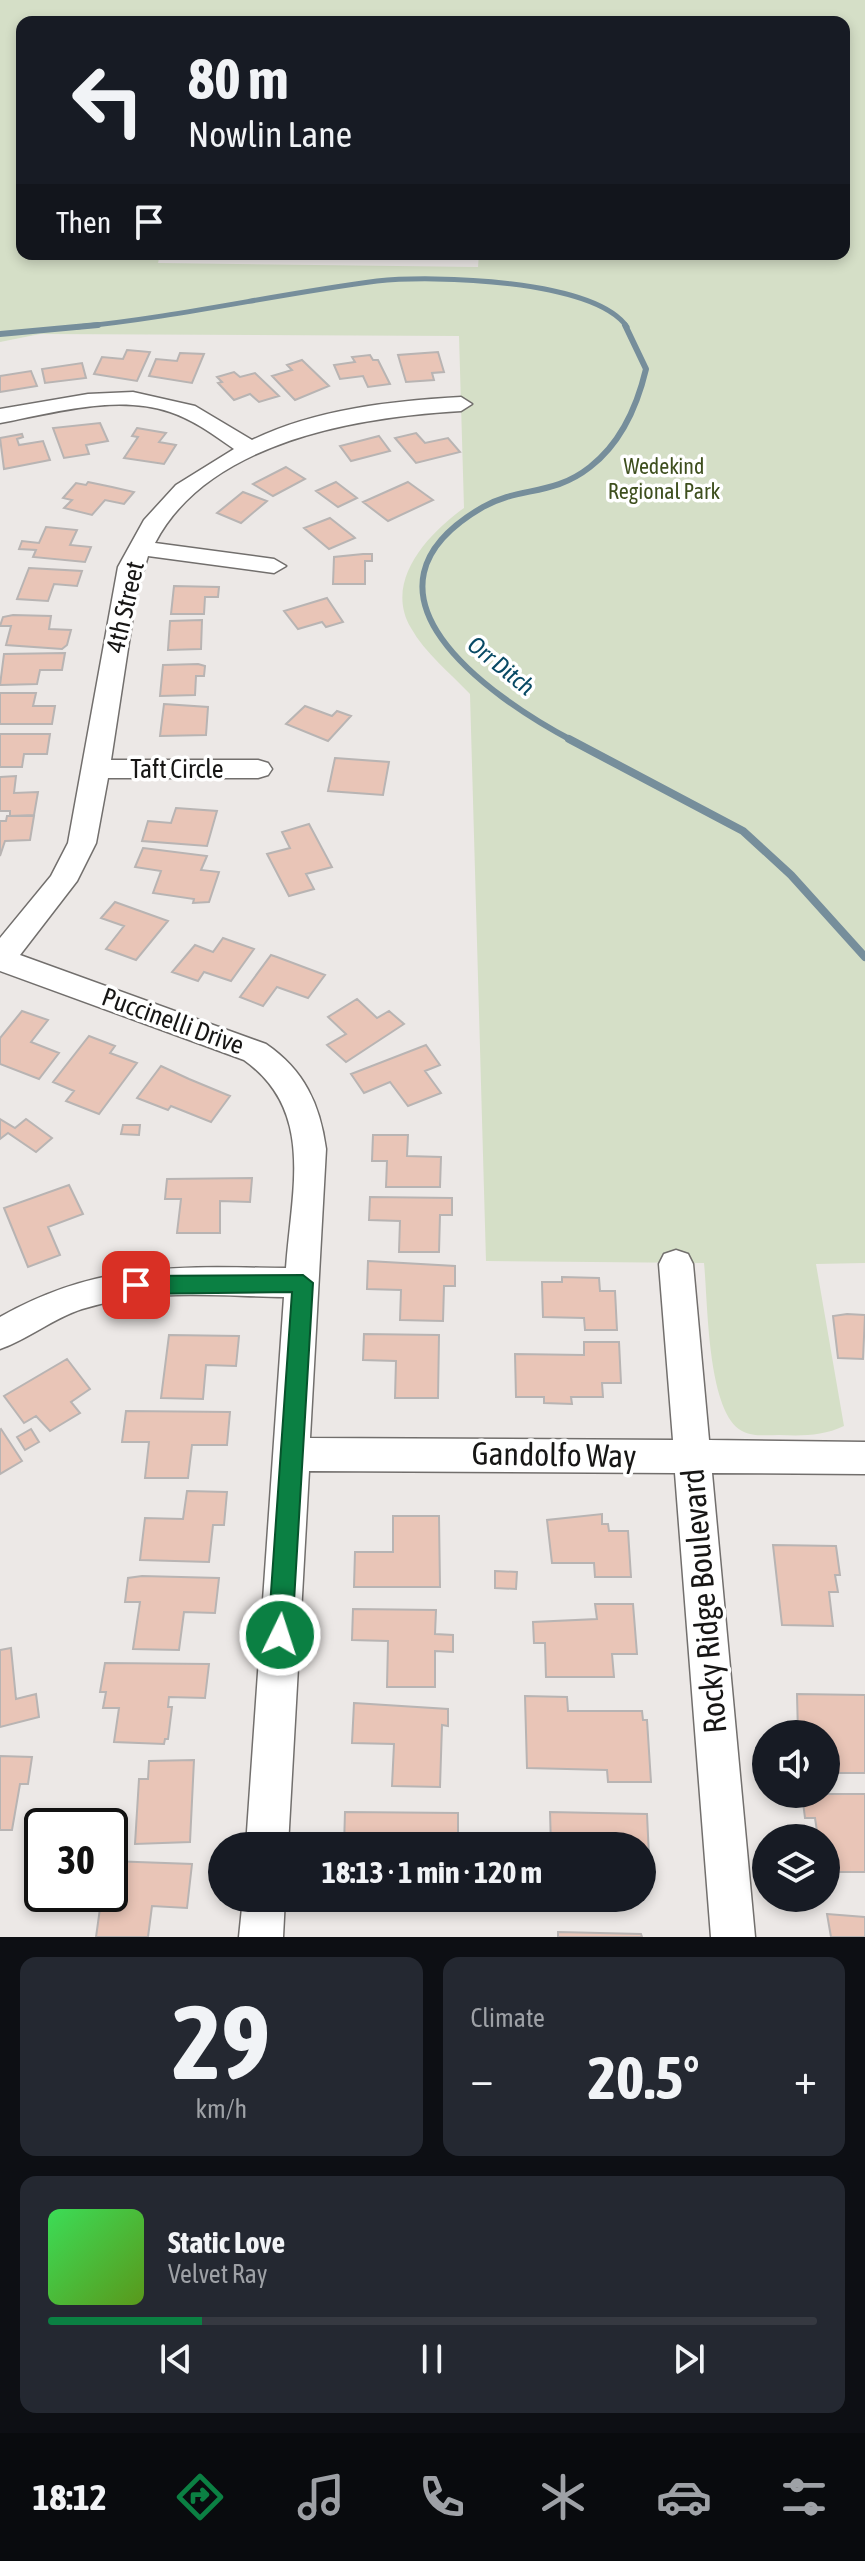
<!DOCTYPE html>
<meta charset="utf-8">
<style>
body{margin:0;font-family:"Asap Condensed",sans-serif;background:#242831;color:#f1f3f6;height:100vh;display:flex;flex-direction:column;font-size:30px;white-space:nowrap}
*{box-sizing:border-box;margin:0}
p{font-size:26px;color:#9ea1a6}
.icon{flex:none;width:44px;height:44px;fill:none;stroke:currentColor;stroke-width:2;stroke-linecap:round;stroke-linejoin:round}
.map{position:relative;height:1937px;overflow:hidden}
.panel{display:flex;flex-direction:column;gap:20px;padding:20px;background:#0d0f14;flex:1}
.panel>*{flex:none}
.top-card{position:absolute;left:16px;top:16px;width:834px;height:244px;border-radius:16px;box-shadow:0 4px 12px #0003;background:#171b24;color:#f1f3f6;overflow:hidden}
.buttons{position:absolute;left:752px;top:1720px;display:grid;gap:16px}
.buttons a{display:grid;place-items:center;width:88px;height:88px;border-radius:50%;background:#171b24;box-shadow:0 4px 12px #0003;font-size:40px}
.speed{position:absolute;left:24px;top:1808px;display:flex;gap:16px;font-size:40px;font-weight:700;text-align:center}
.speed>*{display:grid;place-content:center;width:104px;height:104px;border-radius:50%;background:#171b24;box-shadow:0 4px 12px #0003;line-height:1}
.speed .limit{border:4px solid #111;border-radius:12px;background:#fff;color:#111}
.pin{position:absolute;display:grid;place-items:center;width:68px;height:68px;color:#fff;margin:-34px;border-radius:16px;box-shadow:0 4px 12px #0006}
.me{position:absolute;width:88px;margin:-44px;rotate:4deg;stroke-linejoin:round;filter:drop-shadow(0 0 6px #0008)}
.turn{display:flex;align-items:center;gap:28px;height:168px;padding:0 40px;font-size:36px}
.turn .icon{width:104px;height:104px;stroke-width:2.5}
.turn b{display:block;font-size:56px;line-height:68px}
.then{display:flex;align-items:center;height:76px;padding:0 40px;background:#0003;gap:16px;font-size:30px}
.big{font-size:60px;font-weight:700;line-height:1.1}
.panel .card{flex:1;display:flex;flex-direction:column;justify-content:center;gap:12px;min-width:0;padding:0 28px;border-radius:16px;background:#242831}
.panel .dial{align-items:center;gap:0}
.dial b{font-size:104px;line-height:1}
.song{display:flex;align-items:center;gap:24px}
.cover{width:96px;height:96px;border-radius:12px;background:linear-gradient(135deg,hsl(130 70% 55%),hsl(90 70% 35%))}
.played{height:8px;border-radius:4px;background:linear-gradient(90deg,#0b8043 20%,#363941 20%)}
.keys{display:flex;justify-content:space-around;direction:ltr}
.heat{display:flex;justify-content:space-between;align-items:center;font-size:44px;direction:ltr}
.panel .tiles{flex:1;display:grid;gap:20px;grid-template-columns:1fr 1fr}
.card:last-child{grid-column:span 2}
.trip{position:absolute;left:208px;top:1832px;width:448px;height:80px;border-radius:40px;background:#171b24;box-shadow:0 4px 12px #0003;font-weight:700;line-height:80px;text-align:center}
.menu{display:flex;height:128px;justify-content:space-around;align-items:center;background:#090b0e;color:#9ea1a6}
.menu .icon{width:56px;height:56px}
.menu .selected{color:#0b8043}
.menu b{font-size:36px;color:#f1f3f6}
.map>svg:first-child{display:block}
.green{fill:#d5dfc7;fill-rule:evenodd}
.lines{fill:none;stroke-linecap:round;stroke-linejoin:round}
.stream-far2{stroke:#768e9b;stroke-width:5}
.stream-far1{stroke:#768e9b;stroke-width:6}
.stream{stroke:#768e9b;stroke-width:8}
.building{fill:#e9c5b7;stroke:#b8b4b3;stroke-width:2}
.street-casing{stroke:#726f6d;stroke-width:3}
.street{fill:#fff;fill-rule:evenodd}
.route{fill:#0b8043;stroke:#07532c;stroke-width:2}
.labels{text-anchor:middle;stroke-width:7;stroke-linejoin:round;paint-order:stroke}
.far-park-label{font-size:22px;fill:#3e4f1e;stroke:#fff}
.far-water-label{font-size:24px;font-style:italic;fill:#074964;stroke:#fff}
.street-label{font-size:26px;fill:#171615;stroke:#fff}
.near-street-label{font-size:32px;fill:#171615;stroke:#fff}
</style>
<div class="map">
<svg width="865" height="1937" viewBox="0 0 865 1937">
<rect width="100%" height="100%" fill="#ece8e6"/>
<path class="green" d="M 0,0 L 865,0 L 865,1263 L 816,1264 L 844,1426 C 823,1436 802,1436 779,1435 C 767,1435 753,1437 742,1431 C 707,1412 708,1302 704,1263 L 486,1261 L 470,694 C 450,673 425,653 411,628 C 383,581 429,533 464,508 L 459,336 L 40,334 L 0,342 ZM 22,22 L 844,22 L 844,254 L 479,254 L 478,267 L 158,263 L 160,254 L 22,254 Z"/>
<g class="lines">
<path class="stream-far2" d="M 77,327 C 178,317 277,294 377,281 C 432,275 594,279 627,327"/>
<path class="stream-far1" d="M 0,334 L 98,325
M 573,741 C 488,696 338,591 483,507 C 519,486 552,497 590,467 C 621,443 637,407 646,369 L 625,325"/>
<path class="stream" d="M 569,739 L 743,831 L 791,875 L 865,957"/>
</g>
<path class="building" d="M 127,350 L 150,352 L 137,381 L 94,374 L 102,357 L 123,359 Z
M 438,352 L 444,372 L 432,373 L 434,380 L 406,382 L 398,355 Z
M 180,353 L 204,354 L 192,383 L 149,376 L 156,359 L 177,361 Z
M 370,355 L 373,360 L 378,360 L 390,384 L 368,387 L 363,376 L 340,379 L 334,365 L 355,362 L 352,357 Z
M 302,360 L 329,386 L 295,400 L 272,376 L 292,370 L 287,365 Z
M 82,363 L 86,378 L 45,383 L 42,369 Z
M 31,371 L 37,386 L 0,392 L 0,376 Z
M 234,372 L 240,377 L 255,373 L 279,396 L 259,402 L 250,394 L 234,400 L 218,383 L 222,382 L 217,377 Z
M 100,423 L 108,441 L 86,445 L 89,454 L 64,458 L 53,428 Z
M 137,428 L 166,433 L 159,442 L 176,445 L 164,464 L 124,458 L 138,437 L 132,436 Z
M 416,433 L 425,443 L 448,438 L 460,452 L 416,463 L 395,438 Z
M 22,434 L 23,437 L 17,439 L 19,445 L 43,441 L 50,460 L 4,469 L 0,438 Z
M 379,436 L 390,451 L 351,461 L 340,446 Z
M 286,467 L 305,479 L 273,496 L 253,484 Z
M 88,482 L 112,487 L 134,492 L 124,504 L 105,500 L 92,515 L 64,508 L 72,500 L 63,498 L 76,483 L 86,485 Z
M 336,482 L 357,498 L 338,507 L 316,491 Z
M 408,482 L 433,500 L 388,521 L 363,502 Z
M 243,492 L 267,501 L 241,523 L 217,513 Z
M 330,518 L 354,537 L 355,538 L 329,549 L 304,528 Z
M 46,527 L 77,530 L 70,545 L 91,547 L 85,562 L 33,557 L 36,550 L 19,549 L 22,541 L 39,543 Z
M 363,554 L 372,554 L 372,561 L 365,561 L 365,584 L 333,584 L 334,557 Z
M 29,568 L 82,571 L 77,586 L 54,584 L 48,601 L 17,599 Z
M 174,586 L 219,587 L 218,597 L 205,597 L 204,614 L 171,614 Z
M 327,598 L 343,622 L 326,627 L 322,622 L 298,629 L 284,611 Z
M 13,615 L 51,616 L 49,629 L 71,630 L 67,645 L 62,649 L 6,645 L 11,626 L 0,626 L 3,617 Z
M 202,620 L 201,649 L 168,650 L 170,621 Z
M 65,653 L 62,670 L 40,670 L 37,684 L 0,685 L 4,654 Z
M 198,664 L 205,666 L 204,676 L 196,676 L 195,695 L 160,696 L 163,665 Z
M 0,693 L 36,693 L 33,706 L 55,706 L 52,724 L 0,724 Z
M 164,704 L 208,707 L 206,735 L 160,736 Z
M 305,706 L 332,716 L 337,711 L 351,716 L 328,741 L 286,724 Z
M 0,734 L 50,734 L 47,754 L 24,754 L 22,767 L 0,767 Z
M 335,758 L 389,762 L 383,795 L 328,791 Z
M 16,776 L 14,793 L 38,792 L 34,815 L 10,816 L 10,811 L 0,811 L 0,777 Z
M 176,808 L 217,811 L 207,846 L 142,841 L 148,821 L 171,823 Z
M 7,816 L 34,816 L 30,840 L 5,841 L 0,856 L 0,821 L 6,821 Z
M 309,824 L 332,867 L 306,874 L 314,889 L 289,896 L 267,854 L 290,848 L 282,832 Z
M 143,848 L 207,856 L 201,870 L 219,872 L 209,902 L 193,903 L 194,899 L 153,893 L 161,871 L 135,867 Z
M 115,902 L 168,921 L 136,960 L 106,949 L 124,926 L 101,918 Z
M 223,938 L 254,949 L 231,981 L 204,972 L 198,981 L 172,972 L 195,945 L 213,952 Z
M 271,955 L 277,957 L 325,975 L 308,998 L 277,987 L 263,1006 L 240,997 Z
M 357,999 L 377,1018 L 389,1011 L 404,1024 L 346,1062 L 327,1045 L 346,1034 L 328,1017 Z
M 22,1011 L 48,1020 L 31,1042 L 59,1053 L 39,1079 L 0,1064 L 0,1038 Z
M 89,1036 L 115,1046 L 110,1053 L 137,1063 L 99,1114 L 66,1101 L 74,1091 L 53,1082 Z
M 426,1045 L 440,1065 L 425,1071 L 441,1093 L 408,1106 L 390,1082 L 364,1093 L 351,1074 Z
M 161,1066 L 189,1079 L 230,1096 L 211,1122 L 171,1106 L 168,1110 L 137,1098 Z
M 0,1119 L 15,1128 L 26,1119 L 52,1138 L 36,1152 L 8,1133 L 0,1139 Z
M 123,1125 L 140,1125 L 139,1135 L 121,1134 Z
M 373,1135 L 408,1135 L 407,1156 L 441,1157 L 440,1187 L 386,1187 L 387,1161 L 372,1161 Z
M 252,1178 L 250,1202 L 220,1201 L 220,1233 L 177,1233 L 181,1199 L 165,1199 L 167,1179 Z
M 69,1185 L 83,1214 L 48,1227 L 60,1255 L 28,1267 L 4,1208 Z
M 370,1197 L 452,1198 L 452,1215 L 440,1215 L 439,1252 L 399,1252 L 400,1221 L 369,1220 Z
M 368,1261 L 455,1266 L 455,1286 L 444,1286 L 443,1321 L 400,1320 L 401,1290 L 367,1289 Z
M 562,1277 L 599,1278 L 600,1291 L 615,1291 L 617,1330 L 585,1330 L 584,1318 L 543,1317 L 542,1282 L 562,1282 Z
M 847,1314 L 865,1315 L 863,1359 L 838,1358 L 833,1316 Z
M 364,1334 L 439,1335 L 438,1398 L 395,1398 L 396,1361 L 363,1360 Z
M 169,1335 L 239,1336 L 236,1366 L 206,1365 L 203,1399 L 161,1398 Z
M 584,1342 L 619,1342 L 621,1383 L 602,1383 L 603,1397 L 571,1397 L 572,1404 L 544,1403 L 544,1397 L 516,1397 L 515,1354 L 584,1355 Z
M 67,1359 L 90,1389 L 71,1402 L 80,1413 L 50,1431 L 36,1416 L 24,1423 L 4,1396 Z
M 126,1411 L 230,1412 L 227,1445 L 192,1445 L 188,1478 L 145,1478 L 149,1442 L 122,1442 Z
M 1,1429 L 22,1461 L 0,1474 L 0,1430 Z
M 31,1429 L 39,1442 L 25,1450 L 17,1437 Z
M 187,1491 L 227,1492 L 224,1525 L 213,1525 L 209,1562 L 140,1560 L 145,1518 L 183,1519 Z
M 602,1514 L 602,1524 L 608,1524 L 609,1531 L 628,1531 L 631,1577 L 595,1577 L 594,1563 L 552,1563 L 547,1520 Z
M 393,1516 L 439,1516 L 440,1587 L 354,1587 L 355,1552 L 393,1552 Z
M 773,1545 L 836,1546 L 840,1575 L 835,1575 L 838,1592 L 829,1592 L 833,1626 L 782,1625 Z
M 495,1571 L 517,1572 L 516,1589 L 495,1588 Z
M 142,1576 L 219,1578 L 215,1613 L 184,1612 L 179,1650 L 133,1649 L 140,1602 L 125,1602 L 128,1578 Z
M 595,1604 L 633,1604 L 637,1654 L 612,1654 L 614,1677 L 546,1677 L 545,1643 L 534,1643 L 533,1622 L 597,1619 Z
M 353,1609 L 436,1610 L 435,1634 L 453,1635 L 453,1652 L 435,1651 L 435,1687 L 387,1687 L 388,1641 L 352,1640 Z
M 11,1648 L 16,1699 L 36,1694 L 39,1717 L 0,1727 L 0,1650 Z
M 105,1663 L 209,1664 L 205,1698 L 169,1697 L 168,1707 L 172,1707 L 168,1739 L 165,1739 L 164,1744 L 114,1742 L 119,1708 L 103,1708 L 106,1692 L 100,1692 Z
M 797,1694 L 865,1695 L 865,1773 L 826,1773 L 826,1734 L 798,1734 Z
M 525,1696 L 567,1697 L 568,1711 L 642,1711 L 643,1720 L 647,1720 L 651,1782 L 608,1782 L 607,1770 L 527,1768 Z
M 354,1703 L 448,1709 L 448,1726 L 442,1725 L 440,1787 L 392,1786 L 394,1744 L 352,1743 Z
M 0,1756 L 32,1757 L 28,1784 L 20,1784 L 12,1830 L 0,1830 Z
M 194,1760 L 190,1842 L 135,1844 L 139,1779 L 148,1779 L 149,1761 Z
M 802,1794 L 865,1794 L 865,1872 L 826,1872 L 826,1838 L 818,1838 L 815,1818 L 805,1818 Z
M 345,1812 L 458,1813 L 458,1846 L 344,1846 Z
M 550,1812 L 647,1814 L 649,1857 L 642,1857 L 642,1846 L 551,1846 Z
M 110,1861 L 192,1864 L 187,1908 L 152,1906 L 148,1937 L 96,1937 L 102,1894 L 110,1894 Z
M 382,1898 L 432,1898 L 432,1902 L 382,1902 Z
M 448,1898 L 484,1898 L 484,1906 L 448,1907 Z
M 827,1914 L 865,1917 L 865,1937 L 831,1937 Z
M 558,1932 L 641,1934 L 642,1937 L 558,1937 Z"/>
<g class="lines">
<g class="street-casing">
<path id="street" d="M 133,392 L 195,406 L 252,440 C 316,409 391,401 461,397 L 472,404 L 461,411 C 358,417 208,441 155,543 L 274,559 L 286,566 L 274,573 L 148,556 L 136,596 L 111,760 L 258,760 L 268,763 L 272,769 L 268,775 L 258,778 L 108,778 L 96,843 L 77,881 L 20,955 L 266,1044 C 304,1070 320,1104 326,1149 L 310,1438 L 673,1440 L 659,1264 L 664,1254 L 676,1250 L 688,1254 L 693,1264 L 709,1440 L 865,1442 L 865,1474 L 712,1473 L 755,1937 L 711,1937 L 675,1473 L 309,1471 L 288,1846 L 246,1846 L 284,1297 C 217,1296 147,1288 82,1309 C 53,1318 29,1339 0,1349 L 0,1317 C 100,1261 175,1267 286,1268 C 291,1192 316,1111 244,1060 L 0,971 L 0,938 L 51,876 L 68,843 L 118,567 L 144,520 L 176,485 L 234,449 C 214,435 194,420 170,412 C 116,394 54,413 0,423 L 0,409 L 88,394 Z
M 243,1898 L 285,1898 L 283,1937 L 239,1937 Z"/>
</g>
<use href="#street" class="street"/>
</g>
<path class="route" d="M 303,1275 L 313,1283 L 292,1635 L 289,1643 L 280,1646 L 272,1643 L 268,1635 L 292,1292 L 136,1294 L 125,1285 L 136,1276 Z"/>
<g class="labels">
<g class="far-park-label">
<text x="664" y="474">Wedekind<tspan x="664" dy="25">Regional Park</tspan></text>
</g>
<g class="far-water-label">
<text transform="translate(501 666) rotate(39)" y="8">Orr Ditch</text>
</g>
<g class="street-label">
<text transform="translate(125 607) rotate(-77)" y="9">4th Street</text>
<text x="177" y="778">Taft Circle</text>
<text transform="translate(173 1021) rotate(20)" y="9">Puccinelli Drive</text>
</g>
<g class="near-street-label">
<text transform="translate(554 1455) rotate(1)" y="11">Gandolfo Way</text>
<text transform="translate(704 1601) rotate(-95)" y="11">Rocky Ridge Boulevard</text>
</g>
</g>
</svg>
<div class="buttons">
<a><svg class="icon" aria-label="sound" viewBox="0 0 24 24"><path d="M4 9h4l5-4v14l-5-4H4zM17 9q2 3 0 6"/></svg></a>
<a><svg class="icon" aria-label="layers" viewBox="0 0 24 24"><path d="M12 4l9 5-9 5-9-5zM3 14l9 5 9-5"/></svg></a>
</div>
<div class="speed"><div class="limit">30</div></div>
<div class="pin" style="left:136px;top:1285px;background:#d93025"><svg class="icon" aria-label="arrive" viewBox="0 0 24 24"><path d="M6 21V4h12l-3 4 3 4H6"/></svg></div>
<svg class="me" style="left:280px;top:1635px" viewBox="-20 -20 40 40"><circle r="17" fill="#0b8043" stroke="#fff" stroke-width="3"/><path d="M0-11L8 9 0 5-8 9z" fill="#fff"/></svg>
<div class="trip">18:13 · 1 min · 120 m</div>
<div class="top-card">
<div class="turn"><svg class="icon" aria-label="left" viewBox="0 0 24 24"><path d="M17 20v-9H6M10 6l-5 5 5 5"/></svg><div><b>80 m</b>Nowlin Lane</div></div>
<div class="then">Then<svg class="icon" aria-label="arrive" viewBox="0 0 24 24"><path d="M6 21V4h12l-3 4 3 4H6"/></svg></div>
</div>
</div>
<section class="panel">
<div class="tiles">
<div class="card dial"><b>29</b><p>km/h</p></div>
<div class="card"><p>Climate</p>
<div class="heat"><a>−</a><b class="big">20.5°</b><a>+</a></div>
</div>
<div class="card">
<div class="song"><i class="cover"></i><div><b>Static Love</b><p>Velvet Ray</p></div></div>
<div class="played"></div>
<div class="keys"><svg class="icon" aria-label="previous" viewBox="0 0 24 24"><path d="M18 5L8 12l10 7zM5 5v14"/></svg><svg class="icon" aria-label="pause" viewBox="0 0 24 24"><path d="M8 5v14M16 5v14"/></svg><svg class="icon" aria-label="next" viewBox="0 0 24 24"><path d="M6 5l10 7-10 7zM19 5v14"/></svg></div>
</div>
</div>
</section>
<nav class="menu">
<b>18:12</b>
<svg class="icon selected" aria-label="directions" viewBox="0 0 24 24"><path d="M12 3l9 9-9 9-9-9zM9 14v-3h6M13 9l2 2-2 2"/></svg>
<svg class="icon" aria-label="music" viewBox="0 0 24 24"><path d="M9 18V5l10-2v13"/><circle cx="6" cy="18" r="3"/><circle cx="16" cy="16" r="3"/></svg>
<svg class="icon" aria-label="phone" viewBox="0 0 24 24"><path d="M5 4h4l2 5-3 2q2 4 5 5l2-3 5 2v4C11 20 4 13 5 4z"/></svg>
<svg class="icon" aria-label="climate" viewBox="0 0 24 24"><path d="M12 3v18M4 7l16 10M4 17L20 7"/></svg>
<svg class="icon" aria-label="car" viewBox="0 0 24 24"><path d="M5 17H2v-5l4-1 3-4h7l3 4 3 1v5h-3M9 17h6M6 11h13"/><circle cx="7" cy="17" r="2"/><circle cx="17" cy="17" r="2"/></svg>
<svg class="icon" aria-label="filters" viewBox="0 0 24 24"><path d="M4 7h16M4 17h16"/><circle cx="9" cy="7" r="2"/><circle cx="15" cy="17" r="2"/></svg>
</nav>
